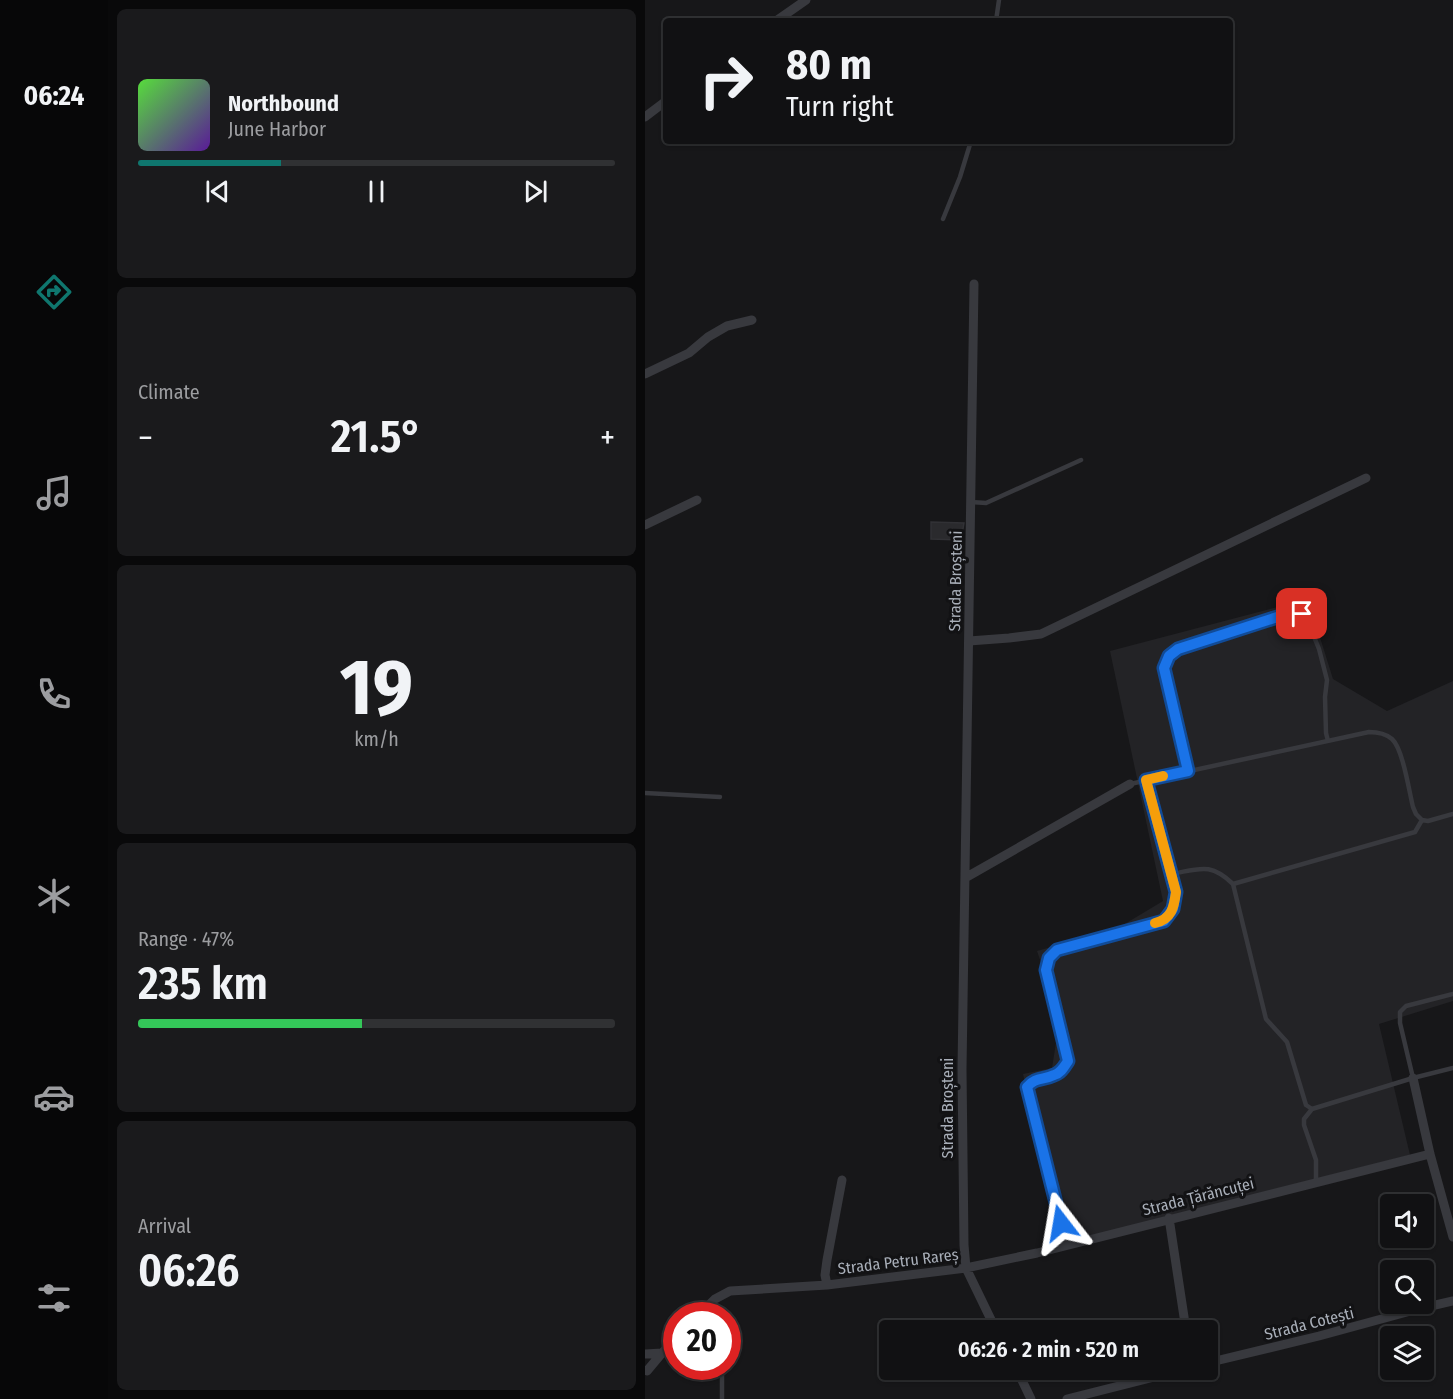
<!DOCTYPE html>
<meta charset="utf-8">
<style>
body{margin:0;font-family:"Fira Sans Condensed",sans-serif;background:#1a1a1c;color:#f1f3f6;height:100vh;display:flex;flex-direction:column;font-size:22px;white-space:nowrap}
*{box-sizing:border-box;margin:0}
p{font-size:20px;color:#9c9da0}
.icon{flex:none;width:33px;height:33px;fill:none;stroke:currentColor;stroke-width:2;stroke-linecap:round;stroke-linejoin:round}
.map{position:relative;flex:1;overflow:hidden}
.details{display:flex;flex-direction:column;gap:9px;padding:9px;background:#09090a;width:537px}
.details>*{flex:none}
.banner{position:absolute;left:18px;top:18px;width:570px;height:126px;border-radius:6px;box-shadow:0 2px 4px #0004,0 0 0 2px #303133;background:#111113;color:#f1f3f6;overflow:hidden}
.controls{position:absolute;left:735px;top:1194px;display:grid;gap:12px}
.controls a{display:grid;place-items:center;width:54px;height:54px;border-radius:6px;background:#111113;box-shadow:0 2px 4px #0004,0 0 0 2px #303133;font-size:30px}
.speed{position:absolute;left:18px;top:1302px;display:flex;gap:12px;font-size:30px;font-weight:700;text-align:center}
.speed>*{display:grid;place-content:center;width:78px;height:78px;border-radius:50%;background:#111113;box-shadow:0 2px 4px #0004,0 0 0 2px #303133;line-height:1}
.speed .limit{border:9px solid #d22;background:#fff;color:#111}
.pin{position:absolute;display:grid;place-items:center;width:51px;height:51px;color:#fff;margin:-26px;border-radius:12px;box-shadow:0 3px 9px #0006}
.me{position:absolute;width:66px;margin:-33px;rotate:346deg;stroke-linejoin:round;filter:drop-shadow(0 0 4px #0008)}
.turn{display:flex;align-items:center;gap:21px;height:126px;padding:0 24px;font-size:27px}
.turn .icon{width:78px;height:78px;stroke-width:2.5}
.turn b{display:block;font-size:42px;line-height:51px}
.big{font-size:45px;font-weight:600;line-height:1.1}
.details .card{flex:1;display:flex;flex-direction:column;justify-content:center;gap:9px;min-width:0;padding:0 21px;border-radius:9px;background:#1a1a1c}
.details .dial{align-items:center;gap:0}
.dial b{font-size:78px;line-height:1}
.song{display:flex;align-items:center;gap:18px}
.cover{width:72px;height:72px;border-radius:9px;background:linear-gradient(135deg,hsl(110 70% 55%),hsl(270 70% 35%))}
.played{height:6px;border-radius:3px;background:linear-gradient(90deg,#0f766e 30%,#303133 30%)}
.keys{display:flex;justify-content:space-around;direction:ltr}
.heat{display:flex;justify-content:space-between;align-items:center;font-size:33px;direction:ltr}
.charge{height:9px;border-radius:4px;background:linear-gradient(90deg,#34c759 47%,#303133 0)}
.trip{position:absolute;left:234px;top:1320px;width:339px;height:60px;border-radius:6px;background:#111113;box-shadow:0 2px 4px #0004,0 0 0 2px #303133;font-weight:600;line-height:60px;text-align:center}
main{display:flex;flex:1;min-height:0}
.menu{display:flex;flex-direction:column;width:108px;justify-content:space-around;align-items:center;background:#070708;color:#9c9da0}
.menu .icon{width:42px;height:42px}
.menu .on{color:#0f766e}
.menu b{font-size:27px;color:#f1f3f6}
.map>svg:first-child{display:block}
.built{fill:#232326}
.building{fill:#2a2a2d;stroke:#313135;stroke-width:1.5}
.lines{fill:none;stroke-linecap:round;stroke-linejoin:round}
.lane{stroke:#38393e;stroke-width:4.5}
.street{stroke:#38393e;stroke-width:9}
.route-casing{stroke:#114b97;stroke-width:15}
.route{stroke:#1a73e8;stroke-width:10}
.slow{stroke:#f59e0b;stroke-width:10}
.labels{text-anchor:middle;stroke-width:6;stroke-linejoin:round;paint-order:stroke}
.street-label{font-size:16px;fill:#a9afb9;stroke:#121214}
</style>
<main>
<nav class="menu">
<b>06:24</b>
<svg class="icon on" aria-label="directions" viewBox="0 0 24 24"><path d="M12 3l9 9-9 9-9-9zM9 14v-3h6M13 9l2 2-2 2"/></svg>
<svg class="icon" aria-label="music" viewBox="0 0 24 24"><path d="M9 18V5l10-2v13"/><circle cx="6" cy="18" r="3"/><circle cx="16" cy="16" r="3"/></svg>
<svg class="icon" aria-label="phone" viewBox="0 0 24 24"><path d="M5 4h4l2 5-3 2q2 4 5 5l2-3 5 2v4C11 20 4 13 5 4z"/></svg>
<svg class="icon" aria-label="climate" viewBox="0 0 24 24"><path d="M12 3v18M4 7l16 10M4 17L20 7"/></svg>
<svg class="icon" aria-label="car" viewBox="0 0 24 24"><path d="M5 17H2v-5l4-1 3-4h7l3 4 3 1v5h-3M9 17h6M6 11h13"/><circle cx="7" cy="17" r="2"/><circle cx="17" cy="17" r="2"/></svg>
<svg class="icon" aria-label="filters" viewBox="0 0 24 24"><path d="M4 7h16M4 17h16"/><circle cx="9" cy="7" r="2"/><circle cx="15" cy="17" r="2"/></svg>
</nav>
<section class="details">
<div class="card">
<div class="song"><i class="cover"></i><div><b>Northbound</b><p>June Harbor</p></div></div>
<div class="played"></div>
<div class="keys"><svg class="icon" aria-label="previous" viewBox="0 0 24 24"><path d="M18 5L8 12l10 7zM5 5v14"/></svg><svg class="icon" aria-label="pause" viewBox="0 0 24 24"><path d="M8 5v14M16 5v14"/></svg><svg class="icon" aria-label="next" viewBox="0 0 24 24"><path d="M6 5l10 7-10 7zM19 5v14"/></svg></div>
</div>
<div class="card"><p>Climate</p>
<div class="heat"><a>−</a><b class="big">21.5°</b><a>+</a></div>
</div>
<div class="card dial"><b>19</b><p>km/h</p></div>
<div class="card"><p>Range · 47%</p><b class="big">235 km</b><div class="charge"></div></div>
<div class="card"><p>Arrival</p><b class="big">06:26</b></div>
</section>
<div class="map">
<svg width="808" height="1399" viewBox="0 0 808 1399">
<rect width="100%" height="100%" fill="#171719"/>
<path class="built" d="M 663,599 L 688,679 L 742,711 L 808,681 L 808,1001 L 734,1024 L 765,1155 L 418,1243 L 378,1074 L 407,1068 L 415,1017 L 392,951 L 473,928 L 518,901 L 465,651 Z"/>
<path class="building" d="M 286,522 L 319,523 L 316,540 L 286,539 Z"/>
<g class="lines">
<path class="lane" d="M 351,21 L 354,0
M 298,219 L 315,177 L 326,141
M 326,502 L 341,503 L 436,460
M 543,771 L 519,668 L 524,656 L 533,649 L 651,611 L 657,614 L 663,622 L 674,649 L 682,680 L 680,697 L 681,733 L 683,741
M 485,784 L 724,732 C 733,732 740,733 747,739 C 758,749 764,791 768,807 L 771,814 L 777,820 L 783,821 L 808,814
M 0,793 L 75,797
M 526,874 C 555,869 565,862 588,884 L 621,1019 L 642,1042 L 661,1105 L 667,1109
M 588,884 L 770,832 L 777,820
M 768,1078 L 755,1023 L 755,1012 L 761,1006 L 808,994
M 671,1182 L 671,1160 L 659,1125 L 659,1119 L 667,1109 L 768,1078 L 808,1068
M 421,1245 L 382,1087 C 390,1077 399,1080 409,1076 C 416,1073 419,1067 423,1061 L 401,970 L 404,958 L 412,949 L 519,921 L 528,909 L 531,892 L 501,780
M 77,1366 L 77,1399"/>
<path class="street" d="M 131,21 L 161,0
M 0,117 L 21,101
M 329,284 L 317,1069 L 319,1245 L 321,1268 L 351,1330
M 0,374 L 44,353 L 63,337 L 82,326 L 107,320
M 0,525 L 52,500
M 324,641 L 364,638 L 396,634 L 721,478
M 320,878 L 485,784
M 768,1078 L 785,1154 L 808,1237
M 524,1218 L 541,1330
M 182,1285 L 180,1275 L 182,1260 L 197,1180
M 53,1316 L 70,1299 L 85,1291 L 182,1285 L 321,1268 L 392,1253 L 785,1154
M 0,1354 L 17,1353
M 562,1363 L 674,1336 L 773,1309 L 808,1301
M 372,1370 L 386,1399
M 2,1371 L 17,1353 L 32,1338
M 422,1399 L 537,1370"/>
</g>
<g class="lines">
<g class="route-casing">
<path id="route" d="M 416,1223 L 382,1087 C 390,1077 399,1080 409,1075 C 416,1073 419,1067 423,1061 L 401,970 L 404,958 L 412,950 L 519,921 L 528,909 L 531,892 L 501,780 L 543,771 L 519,668 L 524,656 L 533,649 L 651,611 L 657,614"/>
</g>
<use href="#route" class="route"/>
<path class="slow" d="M 510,923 C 527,919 529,907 531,892 L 501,780 L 518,776"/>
</g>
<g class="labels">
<g class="street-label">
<text transform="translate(310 581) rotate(-89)" y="6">Strada Broșteni</text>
<text transform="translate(302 1108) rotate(-90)" y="6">Strada Broșteni</text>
<text transform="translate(553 1196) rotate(-14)" y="6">Strada Țărăncuței</text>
<text transform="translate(253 1261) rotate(-7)" y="6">Strada Petru Rareș</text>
<text transform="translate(664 1323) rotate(-14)" y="6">Strada Cotești</text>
</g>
</g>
</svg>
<div class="controls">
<a><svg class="icon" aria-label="sound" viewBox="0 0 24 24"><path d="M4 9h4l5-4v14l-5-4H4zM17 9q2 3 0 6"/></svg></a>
<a><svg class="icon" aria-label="search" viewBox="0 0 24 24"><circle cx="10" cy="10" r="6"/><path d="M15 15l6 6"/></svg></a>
<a><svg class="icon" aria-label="layers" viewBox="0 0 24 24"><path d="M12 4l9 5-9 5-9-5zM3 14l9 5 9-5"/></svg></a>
</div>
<div class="speed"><div class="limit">20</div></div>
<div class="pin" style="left:657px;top:614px;background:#d93025"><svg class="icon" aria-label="arrive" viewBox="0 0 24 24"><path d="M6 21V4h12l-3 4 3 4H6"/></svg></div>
<svg class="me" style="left:416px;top:1223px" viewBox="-20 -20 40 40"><path d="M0-17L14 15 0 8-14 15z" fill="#1a73e8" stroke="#fff" stroke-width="4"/></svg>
<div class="trip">06:26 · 2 min · 520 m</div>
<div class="banner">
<div class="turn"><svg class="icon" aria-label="right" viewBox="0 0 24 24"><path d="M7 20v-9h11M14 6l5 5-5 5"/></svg><div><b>80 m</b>Turn right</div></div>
</div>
</div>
</main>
